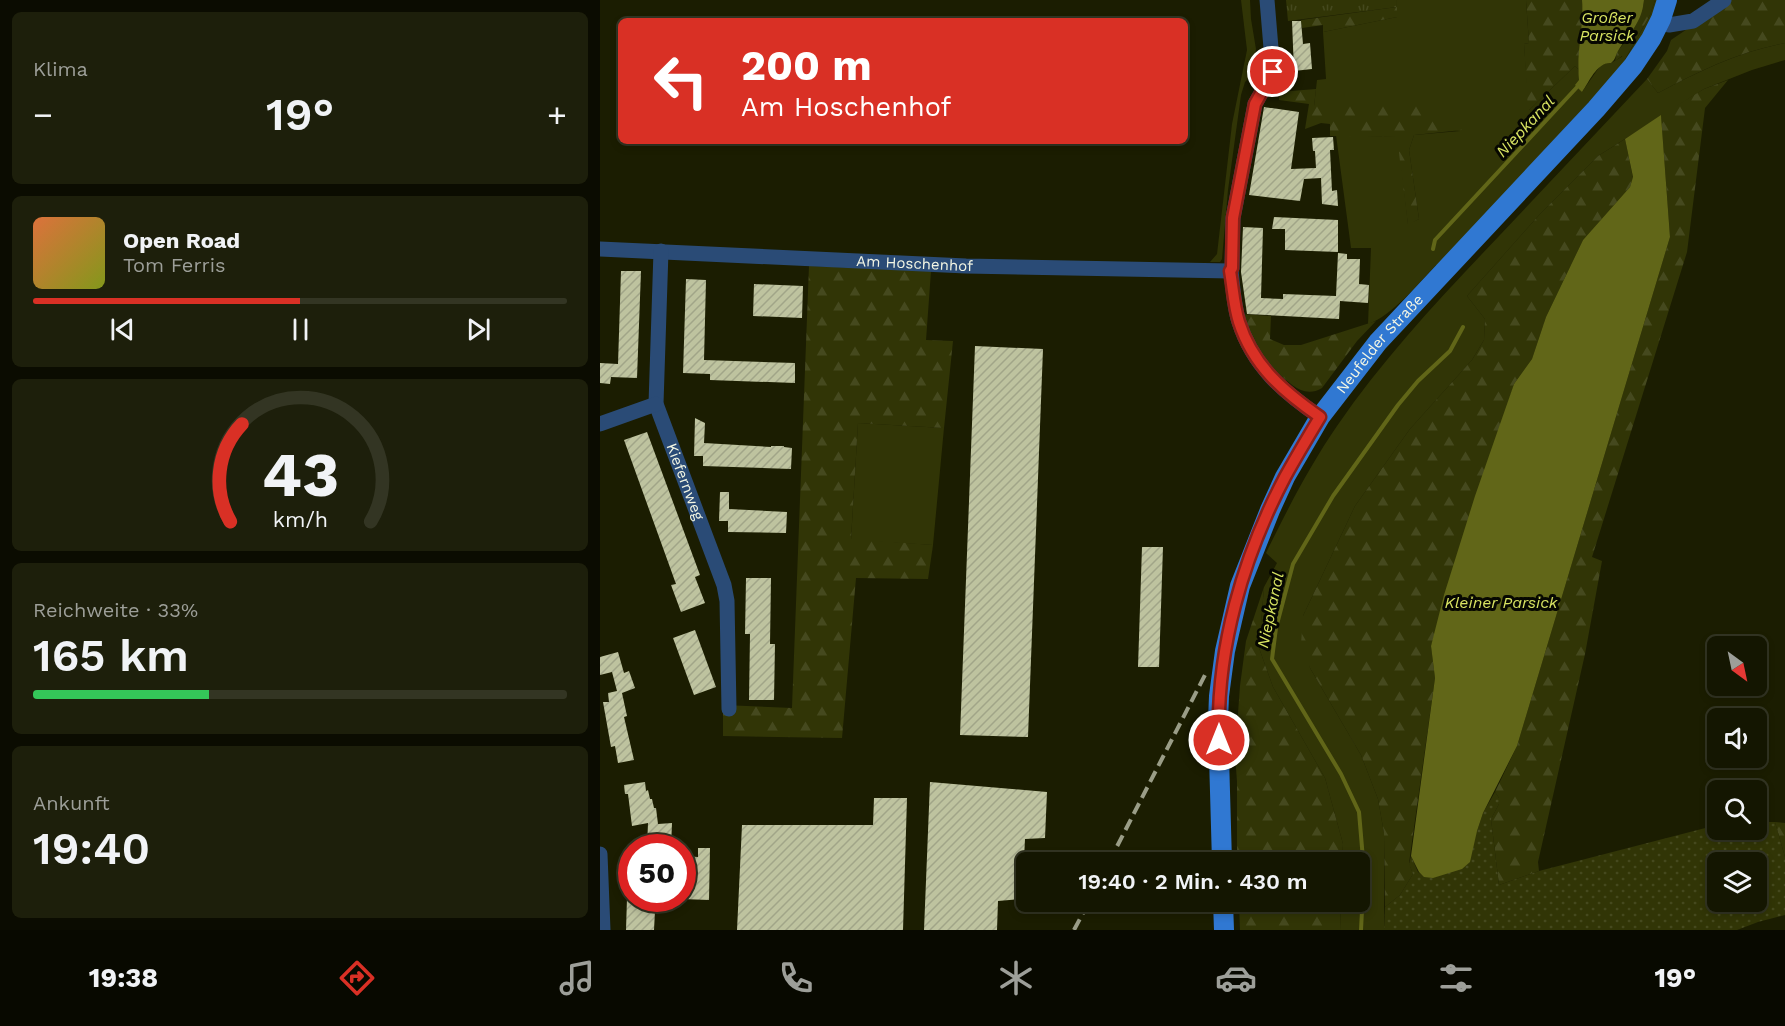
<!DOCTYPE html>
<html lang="de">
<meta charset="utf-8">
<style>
body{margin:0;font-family:"Work Sans",sans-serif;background:#1d1f0b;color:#f1f3f6;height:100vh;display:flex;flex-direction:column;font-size:22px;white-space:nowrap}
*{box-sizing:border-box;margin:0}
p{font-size:20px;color:#9d9f99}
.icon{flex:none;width:33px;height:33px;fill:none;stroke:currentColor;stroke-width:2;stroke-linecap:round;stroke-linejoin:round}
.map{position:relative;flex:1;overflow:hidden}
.drawer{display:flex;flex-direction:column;gap:12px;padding:12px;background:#0b0c01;width:600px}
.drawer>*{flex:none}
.banner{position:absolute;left:18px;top:18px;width:570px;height:126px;border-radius:9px;box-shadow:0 3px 9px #0003,0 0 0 2px #333523;background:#d93025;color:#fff;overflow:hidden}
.needle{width:39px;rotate:147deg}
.fabs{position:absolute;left:1107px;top:636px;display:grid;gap:12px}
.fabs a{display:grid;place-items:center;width:60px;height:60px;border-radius:9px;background:#141601;box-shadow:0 3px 9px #0003,0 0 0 2px #333523;font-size:30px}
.speed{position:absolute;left:18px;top:834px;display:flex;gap:12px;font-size:30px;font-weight:700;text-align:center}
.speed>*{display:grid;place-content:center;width:78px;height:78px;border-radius:50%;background:#141601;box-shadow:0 3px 9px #0003,0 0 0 2px #333523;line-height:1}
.speed .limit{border:9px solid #d22;background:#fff;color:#111}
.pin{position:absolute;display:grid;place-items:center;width:51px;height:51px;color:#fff;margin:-26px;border:3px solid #fff;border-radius:50%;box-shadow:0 2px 6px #0007}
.me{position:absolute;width:66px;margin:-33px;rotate:0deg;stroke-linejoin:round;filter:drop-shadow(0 0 4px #0008)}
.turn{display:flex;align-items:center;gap:21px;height:126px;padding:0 24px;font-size:27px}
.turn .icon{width:78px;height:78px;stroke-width:2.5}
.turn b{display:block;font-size:42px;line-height:51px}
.big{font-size:45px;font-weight:600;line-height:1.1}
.drawer .widget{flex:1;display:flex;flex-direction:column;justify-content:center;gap:9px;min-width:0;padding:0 21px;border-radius:9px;background:#1d1f0b}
.drawer .dial{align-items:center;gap:0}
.dial svg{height:156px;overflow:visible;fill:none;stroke:#333523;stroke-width:7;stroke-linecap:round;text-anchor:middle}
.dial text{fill:#f1f3f6;stroke:none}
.song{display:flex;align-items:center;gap:18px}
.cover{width:72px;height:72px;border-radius:9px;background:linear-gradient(135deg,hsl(20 70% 55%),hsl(70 70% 35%))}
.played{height:6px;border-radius:3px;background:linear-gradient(90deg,#d93025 50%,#333523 50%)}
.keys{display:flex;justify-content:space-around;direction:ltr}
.heat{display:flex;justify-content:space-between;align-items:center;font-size:33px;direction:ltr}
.charge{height:9px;border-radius:4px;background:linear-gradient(90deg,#34c759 33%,#333523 0)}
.trip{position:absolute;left:416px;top:852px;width:354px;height:60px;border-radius:9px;background:#141601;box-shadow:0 3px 9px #0003,0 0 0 2px #333523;font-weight:600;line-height:60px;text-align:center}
.menu{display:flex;height:96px;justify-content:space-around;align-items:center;background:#080900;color:#9d9f99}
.menu .icon{width:42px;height:42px}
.menu .on{color:#d93025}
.menu b{font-size:27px;color:#f1f3f6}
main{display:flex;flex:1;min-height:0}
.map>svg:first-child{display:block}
.grass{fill:#313506}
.forest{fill:url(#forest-firs)}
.park{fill:url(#park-tufts)}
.garden{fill:url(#garden-dots);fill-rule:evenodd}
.water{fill:#616618}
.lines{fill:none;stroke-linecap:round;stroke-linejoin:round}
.stream{stroke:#616618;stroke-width:4}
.building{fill:url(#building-hatch)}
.minor{stroke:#2a4b76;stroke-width:15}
.major{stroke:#3078d2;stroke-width:20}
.rail{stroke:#9a9d87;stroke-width:4;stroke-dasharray:12 6;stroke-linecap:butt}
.route-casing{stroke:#8d1f18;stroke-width:15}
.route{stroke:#d93025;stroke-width:10}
.labels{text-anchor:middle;stroke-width:6;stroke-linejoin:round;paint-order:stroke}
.street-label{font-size:15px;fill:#f3f6e4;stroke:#060701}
.water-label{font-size:16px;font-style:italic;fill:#d9e462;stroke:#060701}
</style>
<main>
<section class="drawer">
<div class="widget"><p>Klima</p>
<div class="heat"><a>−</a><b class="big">19°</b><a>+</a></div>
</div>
<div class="widget">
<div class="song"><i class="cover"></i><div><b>Open Road</b><p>Tom Ferris</p></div></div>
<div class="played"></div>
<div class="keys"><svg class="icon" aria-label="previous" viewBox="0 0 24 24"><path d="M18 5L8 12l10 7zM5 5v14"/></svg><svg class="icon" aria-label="pause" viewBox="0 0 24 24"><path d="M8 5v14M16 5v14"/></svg><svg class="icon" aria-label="next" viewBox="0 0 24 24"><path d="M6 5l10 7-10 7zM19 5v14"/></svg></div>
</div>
<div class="widget dial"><svg viewBox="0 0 100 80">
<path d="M14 69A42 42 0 1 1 86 69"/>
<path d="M14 69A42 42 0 0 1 20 19" stroke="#d93025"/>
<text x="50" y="56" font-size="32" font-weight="700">43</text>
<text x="50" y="72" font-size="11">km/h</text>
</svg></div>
<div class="widget"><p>Reichweite · 33%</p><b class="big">165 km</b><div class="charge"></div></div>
<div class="widget"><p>Ankunft</p><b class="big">19:40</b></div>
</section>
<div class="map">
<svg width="1185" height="930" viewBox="0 0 1185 930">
<defs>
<pattern id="forest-firs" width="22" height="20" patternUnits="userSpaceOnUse" patternTransform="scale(1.5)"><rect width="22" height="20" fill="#313506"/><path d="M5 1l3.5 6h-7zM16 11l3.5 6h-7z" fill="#45491e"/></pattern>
<pattern id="park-tufts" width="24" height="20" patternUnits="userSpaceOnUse" patternTransform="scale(1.5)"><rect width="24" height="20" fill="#313506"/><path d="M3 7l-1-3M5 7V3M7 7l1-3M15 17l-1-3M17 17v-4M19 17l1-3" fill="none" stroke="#45491e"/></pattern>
<pattern id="garden-dots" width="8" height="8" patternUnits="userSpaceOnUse" patternTransform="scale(1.5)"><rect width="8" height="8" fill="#313506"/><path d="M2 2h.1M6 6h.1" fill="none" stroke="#45491e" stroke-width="1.8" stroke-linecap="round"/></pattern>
<pattern id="building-hatch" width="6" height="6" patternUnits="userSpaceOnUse" patternTransform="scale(1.5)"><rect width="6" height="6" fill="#bec39f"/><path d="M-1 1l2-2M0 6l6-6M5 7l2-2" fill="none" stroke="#a1a588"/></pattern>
</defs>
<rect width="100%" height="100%" fill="#1b1d01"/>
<path class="grass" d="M 641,0 L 650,0 L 651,19 L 656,49 L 653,74 L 645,82 L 641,95 L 628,190 L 622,259 L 620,262 L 610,262 L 617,254 L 632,124 L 647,50 Z
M 796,0 L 926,0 L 929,43 L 924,44 L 929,110 L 975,66 L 978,69 L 982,92 L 1000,66 L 1006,63 L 1011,63 L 1023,56 L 1025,60 L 1050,15 L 1055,0 L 1058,0 L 1053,18 L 1036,51 L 838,266 L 836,265 C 818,284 792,316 768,324 L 771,248 L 751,248 L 736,135 L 798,137 L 808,224 L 819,219 L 809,150 L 814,135 L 860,131 L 714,106 L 717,80 L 726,79 L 723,32 L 797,17 Z
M 1185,43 L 1185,60 L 1152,70 L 1104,89 L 998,156 L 941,213 L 867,296 L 885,319 L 884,340 L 872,360 L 810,429 L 755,506 L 703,616 L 710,668 L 761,755 L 778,799 L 784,833 L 784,930 L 740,930 L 741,902 L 759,902 L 759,862 L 742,862 L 743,844 L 725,778 L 673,687 L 659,648 L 664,587 L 677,563 L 666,553 C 687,510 710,465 737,426 C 785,356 842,296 900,235 C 949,183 998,131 1047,79 L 1058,93 C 1099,71 1139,52 1185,43 Z
M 258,423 L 344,428 L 333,545 L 251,540 Z"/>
<path class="forest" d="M 926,0 L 982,0 L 983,14 L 978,69 L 975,66 L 928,111 L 924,44 L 929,43 Z
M 1044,0 L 1055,0 L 1050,15 L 1024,61 L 1022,56 L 1015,61 L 1017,52 L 1029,37 L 1044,4 Z
M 1130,0 L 1185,0 L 1185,43 C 1138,52 1099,71 1058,93 L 1047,79 L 1067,51 L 1071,40 Z
M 797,7 L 797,17 L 723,32 L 723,25 L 702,28 L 701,20 Z
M 1128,80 L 1105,108 L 1087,252 L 992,557 L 1002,561 L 985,654 L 938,862 L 939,871 L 899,885 L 891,819 L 899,804 L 899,798 L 895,792 L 917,746 L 1070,237 L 1061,115 L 1104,89 Z
M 716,89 L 714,106 L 822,103 L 823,110 L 862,130 L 814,135 L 809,150 L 819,219 L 808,225 L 797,137 L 730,136 L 730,124 L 721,123 L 705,129 L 709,104 L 679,100 L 679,92 Z
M 1025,139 L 1033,178 L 1030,187 L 983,240 L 946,317 L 932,359 L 914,384 L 831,646 L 835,678 L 809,863 L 813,874 L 800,895 L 785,907 L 784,833 L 778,799 L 761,755 L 710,668 L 701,644 L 703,616 L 755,506 L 810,429 L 872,360 L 884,340 L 885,319 L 867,296 L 941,213 L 998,156 Z
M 209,266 L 331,271 L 326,340 L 353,341 L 344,428 L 258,423 L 251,539 L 333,545 L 328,579 L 256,578 L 242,738 L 123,736 L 123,705 L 192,708 Z
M 639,314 L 671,316 L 670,339 L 684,345 L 701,345 L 776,321 L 757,341 L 722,388 C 704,399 691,384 678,373 C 673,369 667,365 664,360 C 654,346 647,329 639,314 Z
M 664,587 L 659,648 L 673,687 L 725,778 L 743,844 L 742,862 L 637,862 L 637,781 L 635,755 L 640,686 L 646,641 Z
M 1175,822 L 1185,823 L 1185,857 Z
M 639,902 L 741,902 L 740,930 L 640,930 Z"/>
<path class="park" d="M 686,0 L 796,0 L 797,7 L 688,21 Z"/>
<path class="garden" d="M 895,792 L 899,798 L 899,804 L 891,819 L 899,885 L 939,871 L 1117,825 L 1118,830 L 1156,830 L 1157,822 L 1175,822 L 1185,857 L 1185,915 L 1158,922 L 1137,930 L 784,930 L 785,907 L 800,895 L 813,874 L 809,864 L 811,856 L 818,872 L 825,877 L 877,831 L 883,813 ZM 1118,862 L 1156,862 L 1156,902 L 1118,902 Z"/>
<path class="water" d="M 982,0 L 1044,0 C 1042,23 1029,33 1018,51 C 1015,56 1016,59 1011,63 C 997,62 989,82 982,92 L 975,85 L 979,80 C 976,53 984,27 982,0 Z
M 1061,115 L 1070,237 L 917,746 L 883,813 L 877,831 L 870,862 L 862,869 L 833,878 L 824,877 L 819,872 L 811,856 L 835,678 L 831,646 L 844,595 L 875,496 L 914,384 L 932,359 L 946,317 L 983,240 L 1030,187 L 1033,177 L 1025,139 Z"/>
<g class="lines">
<path class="stream" d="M 833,249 L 835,240 L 979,85
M 761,930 L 764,871 L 759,812 L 741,774 L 672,659 L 676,628 L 693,564 L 733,496 L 798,405 L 818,381 L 850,351 L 863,327"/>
</g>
<path class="building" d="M 692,21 L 701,21 L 703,44 L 710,43 L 712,69 L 694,71 Z
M 664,107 L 699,112 L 691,169 L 716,168 L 715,151 L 713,151 L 712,138 L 733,137 L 734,150 L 730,150 L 732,191 L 737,190 L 738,206 L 722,204 L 721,178 L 704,179 L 700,201 L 649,195 Z
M 674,217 L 738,220 L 738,252 L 685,250 L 685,229 L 672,229 Z
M 643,227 L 663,228 L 661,298 L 683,299 L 683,294 L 736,296 L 738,253 L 747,254 L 747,259 L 760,259 L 759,284 L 769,285 L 768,303 L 740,301 L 739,319 L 647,314 L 641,272 Z
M 21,271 L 41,271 L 37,378 L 11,377 L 10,384 L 0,383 L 0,363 L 18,364 Z
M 86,279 L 106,280 L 104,360 L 195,363 L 195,383 L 110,380 L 110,374 L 83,373 Z
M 154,284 L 203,286 L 202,318 L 153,316 Z
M 375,346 L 443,349 L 428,737 L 360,735 Z
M 95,418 L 105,423 L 104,443 L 171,447 L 171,446 L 184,446 L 184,447 L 192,448 L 191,469 L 103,466 L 103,456 L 94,456 Z
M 47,432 L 100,575 L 95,577 L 105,603 L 81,612 L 71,585 L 76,584 L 24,440 Z
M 120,492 L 129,492 L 129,509 L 187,512 L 186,533 L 128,532 L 128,521 L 119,521 Z
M 542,547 L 563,547 L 559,667 L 538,667 Z
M 146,578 L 171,578 L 170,644 L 175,644 L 174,700 L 149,700 L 150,634 L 145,634 Z
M 95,630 L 116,687 L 94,695 L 73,638 Z
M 18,652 L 24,673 L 29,671 L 35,688 L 22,693 L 27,716 L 24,717 L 34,760 L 18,763 L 15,746 L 11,747 L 3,702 L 9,702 L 8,693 L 17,691 L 12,672 L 0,675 L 0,657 Z
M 45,782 L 46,791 L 48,790 L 50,799 L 52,799 L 54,808 L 56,808 L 58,824 L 72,823 L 71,848 L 47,848 L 48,823 L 32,826 L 28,794 L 25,794 L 24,785 Z
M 330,782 L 447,792 L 445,838 L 425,839 L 422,899 L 398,901 L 397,930 L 324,930 Z
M 274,798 L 307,798 L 303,930 L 137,930 L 142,825 L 273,825 Z
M 98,848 L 110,848 L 109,900 L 82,899 L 82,856 L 98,857 Z
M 27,898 L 58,898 L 58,911 L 55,911 L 54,930 L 26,930 Z"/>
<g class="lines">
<g class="minor">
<path d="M 667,0 L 673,72 L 655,104 L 633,218 L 632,268 L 631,271 C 633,288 634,307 639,322 C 653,366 683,392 720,417"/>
<path d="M 1061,19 L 1069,25 L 1093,21 L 1124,0"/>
<path id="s1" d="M 0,249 L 366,266 L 631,271"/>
<path id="s2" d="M 61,251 L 56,404 L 124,585 L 127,601 L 129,709"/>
<path d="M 0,424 L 56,404"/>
<path d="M 0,854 L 3,930"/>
</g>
<g class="major">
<path id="s3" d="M 622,862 L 618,721 L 619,696 L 625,651 L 640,586 L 670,510 L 685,477 L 720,417 L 778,342 L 996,109 L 1033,66 L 1051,39 L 1061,19 L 1067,0"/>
<path d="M 623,902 L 624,930"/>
</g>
<path class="rail" d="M 509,862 L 605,675
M 474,930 L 489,902"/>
</g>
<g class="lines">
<g class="route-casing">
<path id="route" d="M 619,740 C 616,649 643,557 685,477 C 696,457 708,437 720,417 C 684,392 653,366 639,322 C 634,307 633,288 630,271 L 632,268 L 633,218 L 655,104 L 673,72"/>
</g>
<use href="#route" class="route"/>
</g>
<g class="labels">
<g class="street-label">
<text dy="5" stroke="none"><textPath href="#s1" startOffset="315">Am Hoschenhof</textPath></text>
<text dy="5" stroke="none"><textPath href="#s3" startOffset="560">Neufelder Straße</textPath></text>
<text dy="5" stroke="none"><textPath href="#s2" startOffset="236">Kiefernweg</textPath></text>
</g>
<g class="water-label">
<text x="1007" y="23">Großer<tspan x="1007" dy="18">Parsick</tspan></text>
<text transform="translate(925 126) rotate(-47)" y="6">Niepkanal</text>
<text x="901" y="608">Kleiner Parsick</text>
<text transform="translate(670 610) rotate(-78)" y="6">Niepkanal</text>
</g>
</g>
</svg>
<div class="fabs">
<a><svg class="needle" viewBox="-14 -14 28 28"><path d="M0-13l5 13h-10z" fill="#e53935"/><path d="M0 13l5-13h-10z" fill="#9d9f99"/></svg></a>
<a><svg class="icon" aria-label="sound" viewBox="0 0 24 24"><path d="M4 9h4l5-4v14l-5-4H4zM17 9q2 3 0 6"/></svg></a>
<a><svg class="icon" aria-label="search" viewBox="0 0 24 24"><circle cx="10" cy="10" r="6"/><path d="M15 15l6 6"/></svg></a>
<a><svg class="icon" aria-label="layers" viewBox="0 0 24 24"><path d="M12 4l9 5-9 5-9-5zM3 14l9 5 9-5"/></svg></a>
</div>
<div class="speed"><div class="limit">50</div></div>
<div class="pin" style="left:673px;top:72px;background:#d93025"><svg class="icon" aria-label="arrive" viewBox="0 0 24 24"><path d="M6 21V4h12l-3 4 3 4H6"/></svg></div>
<svg class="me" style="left:619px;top:740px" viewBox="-20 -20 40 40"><circle r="17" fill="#d93025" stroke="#fff" stroke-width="3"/><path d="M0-11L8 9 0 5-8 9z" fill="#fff"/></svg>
<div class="trip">19:40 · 2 Min. · 430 m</div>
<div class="banner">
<div class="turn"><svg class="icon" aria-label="left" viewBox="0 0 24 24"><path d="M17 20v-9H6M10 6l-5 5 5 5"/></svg><div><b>200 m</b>Am Hoschenhof</div></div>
</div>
</div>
</main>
<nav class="menu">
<b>19:38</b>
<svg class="icon on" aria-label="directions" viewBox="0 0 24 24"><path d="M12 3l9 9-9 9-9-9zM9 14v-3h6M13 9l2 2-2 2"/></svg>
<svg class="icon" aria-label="music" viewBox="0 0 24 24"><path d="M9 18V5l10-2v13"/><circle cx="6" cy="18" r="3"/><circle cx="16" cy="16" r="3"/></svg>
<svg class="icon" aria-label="phone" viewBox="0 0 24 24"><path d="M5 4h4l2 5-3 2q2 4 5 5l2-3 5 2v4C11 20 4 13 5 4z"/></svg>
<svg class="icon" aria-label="climate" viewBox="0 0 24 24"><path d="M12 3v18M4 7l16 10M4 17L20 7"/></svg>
<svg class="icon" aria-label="car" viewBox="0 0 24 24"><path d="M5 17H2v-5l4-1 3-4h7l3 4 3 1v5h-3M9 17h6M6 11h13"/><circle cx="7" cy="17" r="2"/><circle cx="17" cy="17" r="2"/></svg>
<svg class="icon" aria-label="filters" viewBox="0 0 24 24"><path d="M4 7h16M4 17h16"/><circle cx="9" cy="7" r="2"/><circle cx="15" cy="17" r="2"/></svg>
<b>19°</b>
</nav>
